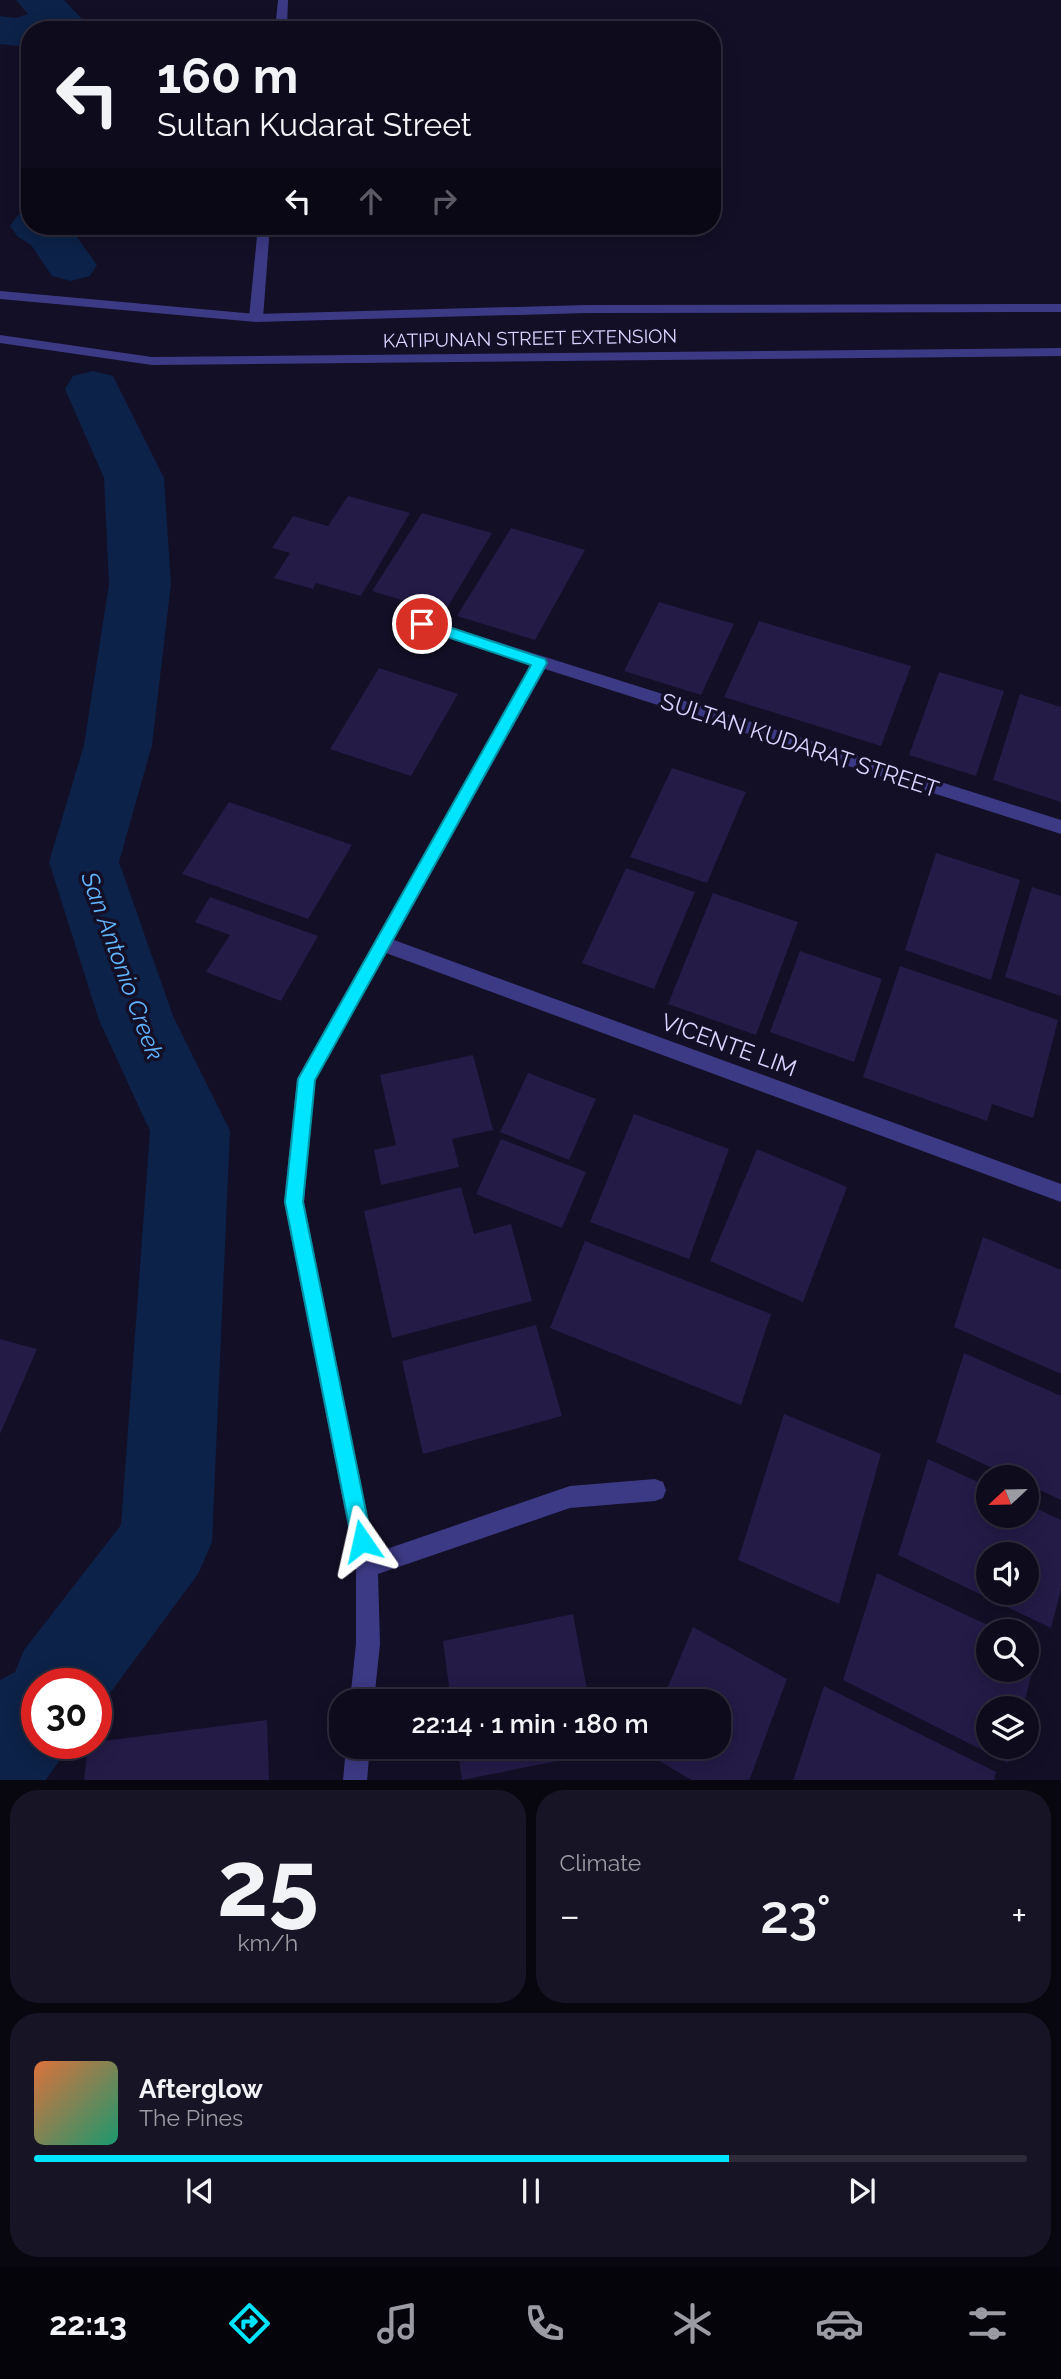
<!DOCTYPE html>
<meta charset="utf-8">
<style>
body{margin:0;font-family:Raleway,sans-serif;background:#171425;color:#f1f3f6;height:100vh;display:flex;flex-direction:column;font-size:26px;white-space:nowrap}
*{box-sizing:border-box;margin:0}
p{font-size:23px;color:#9b9ba3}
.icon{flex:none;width:38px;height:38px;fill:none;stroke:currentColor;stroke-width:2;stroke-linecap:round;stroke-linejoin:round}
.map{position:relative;height:1780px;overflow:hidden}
.sheet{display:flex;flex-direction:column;gap:10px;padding:10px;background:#08060f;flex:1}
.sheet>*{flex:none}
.banner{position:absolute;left:21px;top:21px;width:700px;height:214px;border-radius:28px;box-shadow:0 4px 18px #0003,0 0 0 2px #2e2b3b;background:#0e0b1c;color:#f1f3f6;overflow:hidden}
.needle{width:46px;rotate:248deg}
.controls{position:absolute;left:976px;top:1465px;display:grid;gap:14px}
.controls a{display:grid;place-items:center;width:63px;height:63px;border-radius:50%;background:#0e0b1c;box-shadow:0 4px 18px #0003,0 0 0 2px #2e2b3b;font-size:35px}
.speed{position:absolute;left:21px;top:1668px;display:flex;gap:14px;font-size:35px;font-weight:700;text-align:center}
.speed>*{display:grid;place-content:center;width:91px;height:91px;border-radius:50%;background:#0e0b1c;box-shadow:0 4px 18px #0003,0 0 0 2px #2e2b3b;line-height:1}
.speed .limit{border:10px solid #d22;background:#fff;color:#111}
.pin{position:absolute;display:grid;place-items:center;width:60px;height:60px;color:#fff;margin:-30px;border:4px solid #fff;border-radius:50%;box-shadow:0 2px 7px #0007}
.me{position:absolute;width:77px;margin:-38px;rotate:349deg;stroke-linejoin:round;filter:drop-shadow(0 0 5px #0008)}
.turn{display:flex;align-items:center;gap:24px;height:147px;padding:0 21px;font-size:32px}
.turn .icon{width:91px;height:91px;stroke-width:2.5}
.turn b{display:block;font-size:49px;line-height:60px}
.lanes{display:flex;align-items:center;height:66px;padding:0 21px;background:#0003;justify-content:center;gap:35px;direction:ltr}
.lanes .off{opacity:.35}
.big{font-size:52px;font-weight:600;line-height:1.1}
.sheet .widget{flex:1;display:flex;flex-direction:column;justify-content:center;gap:10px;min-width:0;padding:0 24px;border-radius:28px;background:#171425}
.sheet .dial{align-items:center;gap:0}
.dial b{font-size:91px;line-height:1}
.song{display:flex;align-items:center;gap:21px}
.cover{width:84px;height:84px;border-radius:10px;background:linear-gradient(135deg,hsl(20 70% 55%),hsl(160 70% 35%))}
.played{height:7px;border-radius:4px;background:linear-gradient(90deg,#00e5ff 70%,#2e2b3b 70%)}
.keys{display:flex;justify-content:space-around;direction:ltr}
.heat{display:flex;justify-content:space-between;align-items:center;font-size:38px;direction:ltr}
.sheet .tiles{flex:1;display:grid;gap:10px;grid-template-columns:1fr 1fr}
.widget:last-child{grid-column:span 2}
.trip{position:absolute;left:329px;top:1689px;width:402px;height:70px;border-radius:28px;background:#0e0b1c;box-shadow:0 4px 18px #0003,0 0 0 2px #2e2b3b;font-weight:600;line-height:70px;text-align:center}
.tabs{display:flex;height:112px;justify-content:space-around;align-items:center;background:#06040b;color:#9b9ba3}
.tabs .icon{width:49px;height:49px}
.tabs .current{color:#00e5ff}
.tabs b{font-size:32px;color:#f1f3f6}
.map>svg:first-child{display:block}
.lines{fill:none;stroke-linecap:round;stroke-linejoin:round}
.river{fill:#0c2248;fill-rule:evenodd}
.building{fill:#241b47;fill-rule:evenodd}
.service{fill:#3d3a85;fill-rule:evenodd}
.minor{fill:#3d3a85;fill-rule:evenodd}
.tertiary{fill:#3d3a85;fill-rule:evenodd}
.route{fill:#00e5ff;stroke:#0095a6;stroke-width:2}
.labels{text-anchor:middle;stroke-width:7;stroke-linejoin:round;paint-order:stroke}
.far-street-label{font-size:19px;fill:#d9d4ff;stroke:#130f26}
.street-label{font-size:23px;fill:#d9d4ff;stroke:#130f26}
.water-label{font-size:24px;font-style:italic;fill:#62b6ff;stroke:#130f26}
</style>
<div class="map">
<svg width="1061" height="1781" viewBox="0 0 1061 1781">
<rect width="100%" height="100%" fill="#130f26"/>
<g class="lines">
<path class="river" d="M 16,0 L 64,0 L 82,19 L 71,30 L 30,30 L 30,43 L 19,46 L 0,44 L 0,16 L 16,18 L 28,14 Z
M 30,212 L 30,226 L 69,226 L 97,265 L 90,276 L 71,281 L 52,276 L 31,245 L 18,237 L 10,226 L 18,215 Z
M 93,371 L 113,376 L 164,478 L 171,584 L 152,745 L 119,862 L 173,1016 L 230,1131 L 212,1542 L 198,1574 L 96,1712 L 96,1684 L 37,1684 L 37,1743 L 72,1743 L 45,1781 L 0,1781 L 0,1680 L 15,1672 L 24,1650 L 121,1525 L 150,1131 L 99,1020 L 49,862 L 84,745 L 109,584 L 104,478 L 65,389 L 73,376 Z"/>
</g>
<path class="building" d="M 348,496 L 410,513 L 361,596 L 316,583 L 313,589 L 274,578 L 290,553 L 272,548 L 293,516 L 328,526 Z
M 422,513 L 492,533 L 444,613 L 372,591 Z
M 511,528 L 585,550 L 535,640 L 457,616 Z
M 659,602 L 734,624 L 701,695 L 624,671 Z
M 759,621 L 911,666 L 881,746 L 724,697 Z
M 379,668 L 458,694 L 411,776 L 330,749 Z
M 939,672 L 1004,691 L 976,776 L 909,755 Z
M 1020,694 L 1061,707 L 1061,802 L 993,780 Z
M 672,768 L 746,792 L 707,883 L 630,857 Z
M 229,802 L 352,845 L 308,919 L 182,874 Z
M 936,853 L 1020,880 L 991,980 L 905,950 Z
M 626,868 L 695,892 L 654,989 L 582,963 Z
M 1032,887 L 1061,896 L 1061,996 L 1005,977 Z
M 713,893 L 798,922 L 756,1035 L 668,1004 Z
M 210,897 L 318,936 L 281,1001 L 206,972 L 230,935 L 195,922 Z
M 800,951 L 882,979 L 854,1062 L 770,1032 Z
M 900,966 L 1058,1020 L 1033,1118 L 992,1104 L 987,1121 L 863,1077 Z
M 473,1055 L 493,1130 L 452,1139 L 459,1167 L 381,1185 L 374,1150 L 396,1145 L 380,1075 Z
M 528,1073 L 596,1099 L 569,1160 L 500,1132 Z
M 634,1114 L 729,1149 L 689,1259 L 590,1222 Z
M 501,1139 L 586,1172 L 562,1228 L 476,1194 Z
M 757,1149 L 847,1187 L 803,1302 L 710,1261 Z
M 461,1187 L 474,1234 L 511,1224 L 532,1301 L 392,1338 L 364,1211 Z
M 983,1237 L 1061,1270 L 1061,1374 L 954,1327 Z
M 585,1241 L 771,1314 L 741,1405 L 550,1328 Z
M 536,1325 L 562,1416 L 423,1454 L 402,1361 Z
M 0,1339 L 37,1349 L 0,1434 Z
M 964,1353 L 1061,1396 L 1061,1500 L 1027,1484 L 1027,1477 L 1012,1477 L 936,1442 Z
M 784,1414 L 881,1454 L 839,1604 L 738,1560 Z
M 928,1459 L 989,1487 L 989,1516 L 1027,1516 L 1027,1504 L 1061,1520 L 1061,1589 L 1051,1628 L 898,1555 ZM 989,1554 L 1027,1554 L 1027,1592 L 989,1592 Z
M 877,1573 L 1000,1631 L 989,1631 L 989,1670 L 1027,1670 L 1027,1644 L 1038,1649 L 1023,1708 L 989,1708 L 989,1746 L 1013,1746 L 1008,1763 L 843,1680 Z
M 573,1614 L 589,1701 L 451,1701 L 443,1641 Z
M 693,1627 L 787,1679 L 749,1781 L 693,1781 L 641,1750 L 642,1746 L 719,1746 L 719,1701 L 662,1701 Z
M 824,1686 L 996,1772 L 994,1781 L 793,1781 Z
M 267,1720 L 269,1781 L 84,1781 L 88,1743 Z
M 457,1746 L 597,1746 L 598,1753 L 462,1780 Z"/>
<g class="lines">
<path class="service" d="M 278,0 L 288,0 L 287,30 L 275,30 Z
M 258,226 L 270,226 L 263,318 L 256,322 L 249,318 Z"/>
<path class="minor" d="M 422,618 L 1061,820 L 1061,834 L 545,669 L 394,940 L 1061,1184 L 1061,1202 L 386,953 L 315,1080 L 304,1202 L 375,1553 L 570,1486 L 655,1479 L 663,1482 L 666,1490 L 663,1498 L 655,1501 L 570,1508 L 378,1574 L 380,1644 L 374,1701 L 350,1701 L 356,1644 L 356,1567 L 284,1202 L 297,1079 L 531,665 L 417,628 L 414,624 Z
M 346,1746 L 370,1746 L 367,1781 L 343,1781 Z"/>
<path class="tertiary" d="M 0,291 L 256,314 L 588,305 L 1061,304 L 1061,312 L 588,313 L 256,322 L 0,299 Z
M 0,335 L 152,357 L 1061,348 L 1061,356 L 152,365 L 0,343 Z"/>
</g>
<path class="route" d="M 422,618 L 545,659 L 547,663 L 315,1080 L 303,1202 L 372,1541 L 369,1549 L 362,1552 L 355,1549 L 352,1541 L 285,1202 L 298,1079 L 531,665 L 417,627 L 415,624 Z"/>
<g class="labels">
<g class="far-street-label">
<text transform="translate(530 338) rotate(-1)" y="7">KATIPUNAN STREET EXTENSION</text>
</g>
<g class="street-label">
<text transform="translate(800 745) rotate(18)" y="8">SULTAN KUDARAT STREET</text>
<text transform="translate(729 1045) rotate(20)" y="8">VICENTE LIM</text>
</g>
<g class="water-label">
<text transform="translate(122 966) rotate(70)" y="8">San Antonio Creek</text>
</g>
</g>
</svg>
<div class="controls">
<a><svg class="needle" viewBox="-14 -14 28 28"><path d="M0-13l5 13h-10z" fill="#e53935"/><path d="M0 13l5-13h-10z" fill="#9b9ba3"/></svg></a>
<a><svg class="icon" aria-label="sound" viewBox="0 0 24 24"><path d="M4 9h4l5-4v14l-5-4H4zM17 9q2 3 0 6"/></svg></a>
<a><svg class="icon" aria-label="search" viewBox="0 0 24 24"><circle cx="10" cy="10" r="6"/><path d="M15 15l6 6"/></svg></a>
<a><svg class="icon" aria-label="layers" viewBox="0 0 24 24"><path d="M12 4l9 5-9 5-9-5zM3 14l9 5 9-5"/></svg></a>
</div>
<div class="speed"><div class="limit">30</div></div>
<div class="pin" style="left:422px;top:624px;background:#d93025"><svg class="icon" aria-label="arrive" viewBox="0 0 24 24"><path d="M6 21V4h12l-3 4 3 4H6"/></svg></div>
<svg class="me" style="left:362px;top:1541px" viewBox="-20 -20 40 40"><path d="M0-17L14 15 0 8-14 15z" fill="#00e5ff" stroke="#fff" stroke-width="4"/></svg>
<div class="trip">22:14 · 1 min · 180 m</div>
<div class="banner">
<div class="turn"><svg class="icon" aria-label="left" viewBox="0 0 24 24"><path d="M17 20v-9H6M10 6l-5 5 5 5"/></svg><div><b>160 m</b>Sultan Kudarat Street</div></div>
<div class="lanes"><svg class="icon" aria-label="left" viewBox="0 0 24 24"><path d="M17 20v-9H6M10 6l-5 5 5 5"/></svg><svg class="icon off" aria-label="ahead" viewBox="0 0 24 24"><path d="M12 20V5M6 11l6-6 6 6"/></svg><svg class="icon off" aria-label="right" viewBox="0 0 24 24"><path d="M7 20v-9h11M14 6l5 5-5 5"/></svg></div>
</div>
</div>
<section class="sheet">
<div class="tiles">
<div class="widget dial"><b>25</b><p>km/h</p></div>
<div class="widget"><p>Climate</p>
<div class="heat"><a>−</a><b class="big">23°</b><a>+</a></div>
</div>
<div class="widget">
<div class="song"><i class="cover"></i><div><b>Afterglow</b><p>The Pines</p></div></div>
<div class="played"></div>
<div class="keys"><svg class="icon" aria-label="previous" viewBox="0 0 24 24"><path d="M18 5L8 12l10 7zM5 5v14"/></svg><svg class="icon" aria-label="pause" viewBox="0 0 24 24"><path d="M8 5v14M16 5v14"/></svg><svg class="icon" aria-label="next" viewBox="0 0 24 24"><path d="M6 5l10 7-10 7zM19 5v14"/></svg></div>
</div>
</div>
</section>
<nav class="tabs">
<b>22:13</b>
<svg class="icon current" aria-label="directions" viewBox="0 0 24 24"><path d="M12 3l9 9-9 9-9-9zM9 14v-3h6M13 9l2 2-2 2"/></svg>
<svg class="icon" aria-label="music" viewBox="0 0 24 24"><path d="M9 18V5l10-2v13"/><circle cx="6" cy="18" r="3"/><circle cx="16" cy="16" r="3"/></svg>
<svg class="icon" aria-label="phone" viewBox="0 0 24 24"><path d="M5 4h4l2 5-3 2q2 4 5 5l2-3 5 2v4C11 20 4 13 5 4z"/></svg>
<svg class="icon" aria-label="climate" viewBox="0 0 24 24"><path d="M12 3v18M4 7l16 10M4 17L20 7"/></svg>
<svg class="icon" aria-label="car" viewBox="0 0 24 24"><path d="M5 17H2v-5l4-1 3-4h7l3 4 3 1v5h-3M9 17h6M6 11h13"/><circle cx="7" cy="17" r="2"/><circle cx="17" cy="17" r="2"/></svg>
<svg class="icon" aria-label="filters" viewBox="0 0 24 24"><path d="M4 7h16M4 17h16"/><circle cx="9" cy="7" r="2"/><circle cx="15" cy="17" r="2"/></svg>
</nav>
